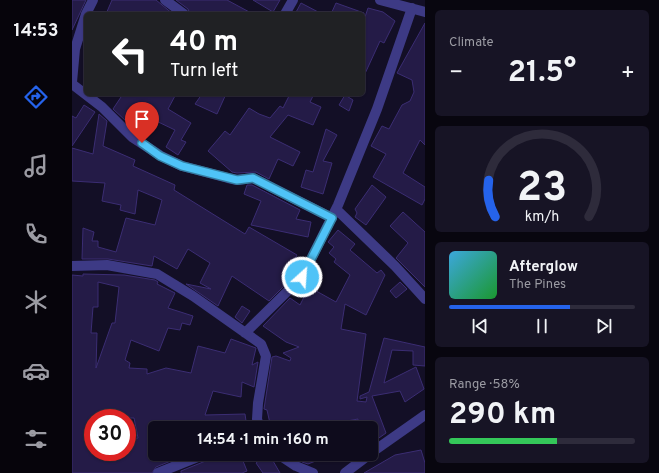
<!DOCTYPE html>
<meta charset="utf-8">
<style>
body{margin:0;font-family:Overpass,sans-serif;background:#171425;color:#f1f3f6;height:100vh;display:flex;flex-direction:column;font-size:15px;white-space:nowrap}
*{box-sizing:border-box;margin:0}
p{font-size:13px;color:#9b9ba3}
.icon{flex:none;width:22px;height:22px;fill:none;stroke:currentColor;stroke-width:2;stroke-linecap:round;stroke-linejoin:round}
.map{position:relative;flex:1;overflow:hidden}
.sheet{display:flex;flex-direction:column;gap:10px;padding:10px;background:#08060f;width:234px}
.sheet>*{flex:none}
.banner{position:absolute;left:12px;top:12px;width:281px;height:84px;border-radius:6px;box-shadow:0 1px 3px #0004,0 0 0 1px #2e2b3b;background:#202124;color:#fff;overflow:hidden}
.speed{position:absolute;left:12px;top:409px;display:flex;gap:8px;font-size:20px;font-weight:700;text-align:center}
.speed>*{display:grid;place-content:center;width:52px;height:52px;border-radius:50%;background:#0e0b1c;box-shadow:0 1px 3px #0004,0 0 0 1px #2e2b3b;line-height:1}
.speed .limit{border:6px solid #d22;background:#fff;color:#111}
.pin{position:absolute;display:grid;place-items:center;width:34px;height:34px;color:#fff;margin:-41px -17px;border-radius:50% 50% 50% 0;rotate:-45deg;box-shadow:0 0 4px #0007}
.pin .icon{rotate:45deg}
.me{position:absolute;width:44px;margin:-22px;rotate:26deg;stroke-linejoin:round;filter:drop-shadow(0 0 3px #0008)}
.turn{display:flex;align-items:center;gap:14px;height:84px;padding:0 20px;font-size:18px}
.turn .icon{width:52px;height:52px;stroke-width:2.5}
.turn b{display:block;font-size:28px;line-height:34px}
.big{font-size:30px;font-weight:700;line-height:1.1}
.sheet .tile{flex:1;display:flex;flex-direction:column;justify-content:center;gap:6px;min-width:0;padding:0 14px;border-radius:6px;background:#171425}
.sheet .dial{align-items:center;gap:0}
.dial svg{height:104px;overflow:visible;fill:none;stroke:#2e2b3b;stroke-width:7;stroke-linecap:round;text-anchor:middle}
.dial text{fill:#f1f3f6;stroke:none}
.song{display:flex;align-items:center;gap:12px}
.cover{width:48px;height:48px;border-radius:6px;background:linear-gradient(135deg,hsl(200 70% 55%),hsl(130 70% 35%))}
.played{height:4px;border-radius:2px;background:linear-gradient(90deg,#2563eb 65%,#2e2b3b 65%)}
.keys{display:flex;justify-content:space-around;direction:ltr}
.heat{display:flex;justify-content:space-between;align-items:center;font-size:22px;direction:ltr}
.charge{height:6px;border-radius:3px;background:linear-gradient(90deg,#34c759 58%,#2e2b3b 0)}
.trip{position:absolute;left:76px;top:421px;width:230px;height:40px;border-radius:6px;background:#0e0b1c;box-shadow:0 1px 3px #0004,0 0 0 1px #2e2b3b;font-weight:700;line-height:40px;text-align:center}
main{display:flex;flex:1;min-height:0}
.tab-bar{display:flex;flex-direction:column;width:72px;justify-content:space-around;align-items:center;background:#06040b;color:#9b9ba3}
.tab-bar .icon{width:28px;height:28px}
.tab-bar .on{color:#2563eb}
.tab-bar b{font-size:18px;color:#f1f3f6}
.map>svg:first-child{display:block}
.building{fill:#241b47;stroke:#3b2d73;fill-rule:evenodd}
.lines{fill:none;stroke-linecap:round;stroke-linejoin:round}
.minor{stroke:#3d3a85;stroke-width:10}
.route-casing{stroke:#337fa1;stroke-width:10}
.route{stroke:#4fc3f7;stroke-width:7}
</style>
<main>
<nav class="tab-bar">
<b>14:53</b>
<svg class="icon on" aria-label="directions" viewBox="0 0 24 24"><path d="M12 3l9 9-9 9-9-9zM9 14v-3h6M13 9l2 2-2 2"/></svg>
<svg class="icon" aria-label="music" viewBox="0 0 24 24"><path d="M9 18V5l10-2v13"/><circle cx="6" cy="18" r="3"/><circle cx="16" cy="16" r="3"/></svg>
<svg class="icon" aria-label="phone" viewBox="0 0 24 24"><path d="M5 4h4l2 5-3 2q2 4 5 5l2-3 5 2v4C11 20 4 13 5 4z"/></svg>
<svg class="icon" aria-label="climate" viewBox="0 0 24 24"><path d="M12 3v18M4 7l16 10M4 17L20 7"/></svg>
<svg class="icon" aria-label="car" viewBox="0 0 24 24"><path d="M5 17H2v-5l4-1 3-4h7l3 4 3 1v5h-3M9 17h6M6 11h13"/><circle cx="7" cy="17" r="2"/><circle cx="17" cy="17" r="2"/></svg>
<svg class="icon" aria-label="filters" viewBox="0 0 24 24"><path d="M4 7h16M4 17h16"/><circle cx="9" cy="7" r="2"/><circle cx="15" cy="17" r="2"/></svg>
</nav>
<div class="map">
<svg width="353" height="473" viewBox="0 0 353 473">
<rect width="100%" height="100%" fill="#130f26"/>
<path class="building" d="M 0,0 L 14,0 L 0,30 Z
M 40,0 L 84,0 L 101,14 L 34,14 Z
M 104,0 L 155,0 L 181,14 L 118,14 L 116,9 Z
M 181,0 L 208,0 L 201,12 Z
M 229,3 L 250,14 L 223,14 Z
M 264,3 L 292,13 L 292,14 L 259,14 Z
M 296,8 L 311,12 L 323,21 L 312,43 L 308,41 L 291,78 L 291,23 Z
M 353,23 L 353,145 L 348,140 L 331,173 L 353,187 L 353,199 L 350,205 L 301,177 L 314,154 L 299,146 L 310,126 L 317,129 L 330,105 L 338,101 L 342,92 L 340,80 L 325,73 Z
M 51,94 L 104,94 L 96,109 L 119,123 L 109,140 L 114,142 L 106,155 L 94,147 L 103,130 L 80,119 L 68,134 L 41,109 Z
M 130,94 L 154,94 L 145,114 L 123,104 Z
M 218,94 L 242,94 L 238,102 L 249,107 L 241,125 L 216,115 L 198,137 L 228,152 L 221,166 L 206,159 L 197,179 L 184,172 L 165,173 L 160,172 L 136,151 L 153,131 L 158,135 L 177,108 L 187,114 L 198,118 L 208,106 L 211,108 Z
M 273,95 L 281,100 L 277,111 L 267,105 Z
M 12,105 L 23,112 L 0,146 L 0,116 L 4,118 Z
M 27,114 L 35,121 L 31,146 L 63,160 L 61,166 L 103,185 L 102,190 L 173,234 L 177,227 L 225,255 L 220,264 L 227,268 L 225,273 L 222,275 L 219,274 L 213,285 L 197,301 L 160,276 L 146,306 L 114,284 L 139,289 L 128,283 L 138,263 L 116,249 L 105,269 L 82,256 L 80,266 L 36,259 L 10,259 L 11,228 L 22,232 L 20,241 L 26,241 L 26,247 L 44,252 L 54,218 L 83,225 L 90,200 L 66,190 L 63,214 L 48,210 L 49,205 L 30,201 L 33,183 L 0,181 L 0,148 L 21,154 Z
M 254,129 L 265,135 L 251,161 L 260,163 L 251,194 L 229,187 L 234,170 L 241,172 Z
M 175,185 L 180,185 L 228,210 L 224,219 L 239,222 L 236,237 L 179,225 L 189,201 L 172,194 Z
M 300,185 L 314,197 L 294,225 L 283,217 L 285,213 L 283,209 Z
M 331,212 L 353,232 L 353,287 L 324,258 L 336,243 L 318,226 Z
M 266,230 L 283,244 L 278,250 L 305,273 L 309,270 L 313,275 L 294,315 L 273,304 L 269,329 L 294,334 L 285,401 L 294,402 L 295,397 L 288,399 L 288,396 L 297,392 L 312,338 L 353,347 L 353,366 L 341,365 L 341,351 L 320,350 L 312,383 L 344,367 L 352,389 L 333,402 L 328,391 L 300,396 L 314,433 L 304,440 L 299,434 L 299,428 L 285,428 L 286,419 L 237,428 L 199,428 L 195,410 L 192,409 L 200,357 L 204,356 L 218,361 L 219,358 L 211,353 L 227,347 L 214,342 L 191,326 L 218,298 L 228,305 L 237,287 L 264,302 L 278,275 L 262,262 L 264,259 L 257,253 L 262,247 L 256,242 Z
M 11,274 L 52,275 L 83,280 L 86,282 L 85,284 L 103,293 L 96,308 L 121,316 L 118,325 L 110,323 L 108,330 L 96,328 L 87,351 L 59,340 L 53,360 L 58,363 L 57,368 L 75,369 L 75,374 L 94,368 L 119,373 L 126,346 L 153,353 L 159,339 L 184,348 L 180,365 L 186,362 L 182,387 L 170,382 L 169,397 L 141,391 L 133,415 L 173,414 L 175,428 L 80,428 L 81,433 L 79,434 L 83,447 L 83,459 L 94,454 L 116,454 L 84,467 L 80,473 L 0,473 L 0,275 L 11,276 ZM 26,282 L 47,287 L 43,323 L 40,323 L 24,368 L 25,333 L 19,333 L 21,307 L 26,307 ZM 21,418 L 62,418 L 66,438 L 55,441 L 55,452 L 31,452 L 21,455 Z
M 328,282 L 335,289 L 324,298 L 318,291 Z
M 170,306 L 178,311 L 170,323 L 163,317 Z
M 349,450 L 353,463 L 353,473 L 292,473 L 323,455 Z
M 139,454 L 141,454 L 143,460 L 156,456 L 158,461 L 169,456 L 175,471 L 170,473 L 109,473 L 109,471 L 136,460 Z
M 195,454 L 197,454 L 208,473 L 191,473 L 184,463 Z
M 227,454 L 259,454 L 259,455 L 236,464 L 230,462 Z"/>
<g class="lines">
<path class="minor" d="M 93,0 L 112,14
M 308,0 L 353,12
M 14,14 L 21,0
M 213,14 L 221,0
M 0,82 L 3,49 L 14,14
M 0,84 L 30,107 L 60,137 L 89,156 L 110,166 L 156,178 L 165,180 L 181,178 L 260,218
M 264,209 L 323,266 L 353,299
M 0,266 L 35,265 L 85,274 L 121,296 L 189,344 L 194,356 L 186,403 L 185,419 L 188,428
M 173,333 L 230,277 L 266,205 L 305,109 L 340,8
M 299,453 L 353,415
M 206,454 L 224,466 L 241,473
M 86,473 L 133,454
M 273,473 L 298,454"/>
</g>
<g class="lines">
<g class="route-casing">
<path id="route" d="M 70,143 L 88,156 L 110,166 L 165,180 L 181,178 L 260,218 L 230,277"/>
</g>
<use href="#route" class="route"/>
</g>
</svg>
<div class="speed"><div class="limit">30</div></div>
<div class="pin" style="left:70px;top:143px;background:#d93025"><svg class="icon" aria-label="arrive" viewBox="0 0 24 24"><path d="M6 21V4h12l-3 4 3 4H6"/></svg></div>
<svg class="me" style="left:230px;top:277px" viewBox="-20 -20 40 40"><circle r="17" fill="#4fc3f7" stroke="#fff" stroke-width="3"/><path d="M0-11L8 9 0 5-8 9z" fill="#fff"/></svg>
<div class="trip">14:54 · 1 min · 160 m</div>
<div class="banner">
<div class="turn"><svg class="icon" aria-label="left" viewBox="0 0 24 24"><path d="M17 20v-9H6M10 6l-5 5 5 5"/></svg><div><b>40 m</b>Turn left</div></div>
</div>
</div>
<section class="sheet">
<div class="tile"><p>Climate</p>
<div class="heat"><a>−</a><b class="big">21.5°</b><a>+</a></div>
</div>
<div class="tile dial"><svg viewBox="0 0 100 80">
<path d="M14 69A42 42 0 1 1 86 69"/>
<path d="M14 69A42 42 0 0 1 9 41" stroke="#2563eb"/>
<text x="50" y="56" font-size="32" font-weight="700">23</text>
<text x="50" y="72" font-size="11">km/h</text>
</svg></div>
<div class="tile">
<div class="song"><i class="cover"></i><div><b>Afterglow</b><p>The Pines</p></div></div>
<div class="played"></div>
<div class="keys"><svg class="icon" aria-label="previous" viewBox="0 0 24 24"><path d="M18 5L8 12l10 7zM5 5v14"/></svg><svg class="icon" aria-label="pause" viewBox="0 0 24 24"><path d="M8 5v14M16 5v14"/></svg><svg class="icon" aria-label="next" viewBox="0 0 24 24"><path d="M6 5l10 7-10 7zM19 5v14"/></svg></div>
</div>
<div class="tile"><p>Range · 58%</p><b class="big">290 km</b><div class="charge"></div></div>
</section>
</main>
